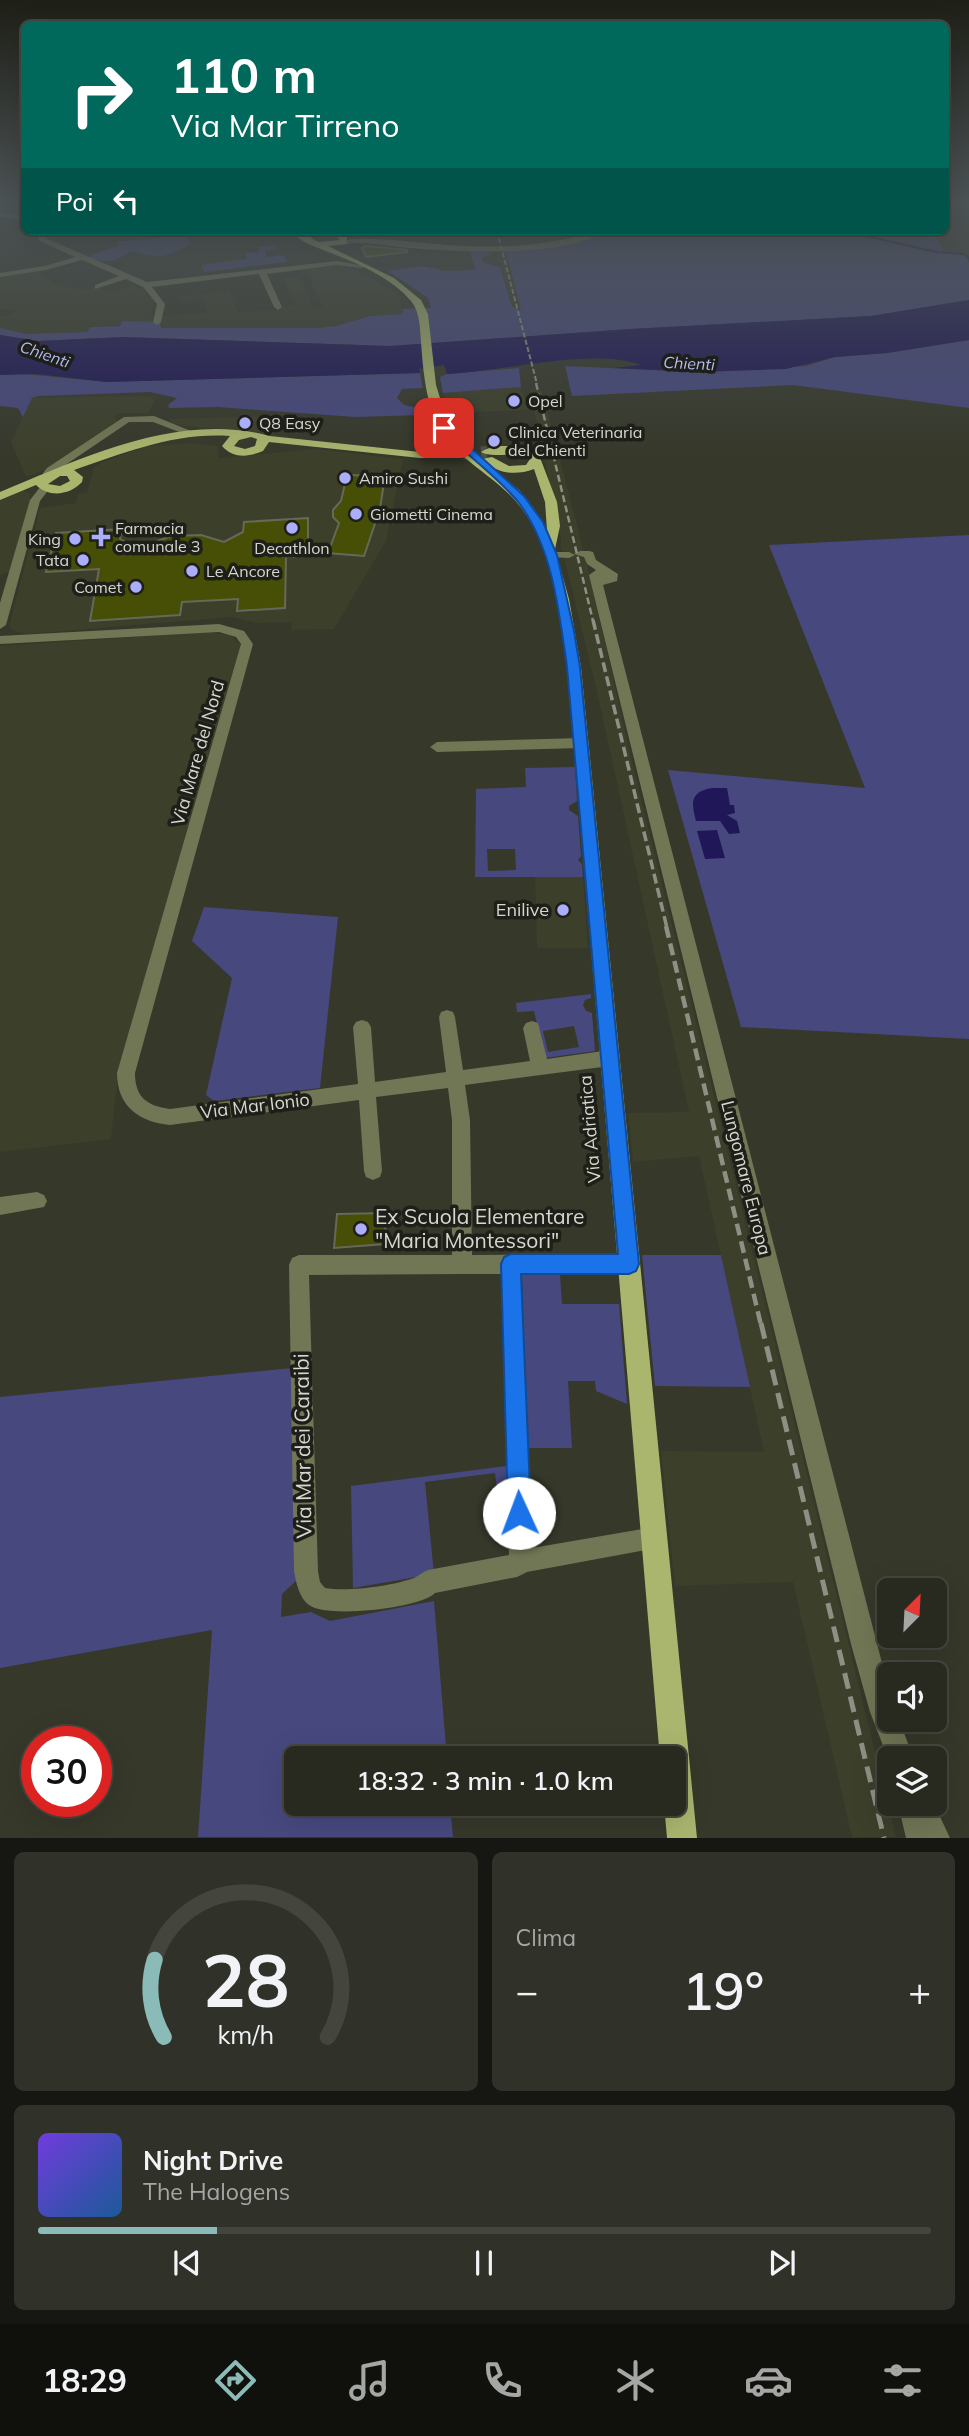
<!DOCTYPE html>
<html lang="it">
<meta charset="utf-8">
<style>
body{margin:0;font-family:Mulish,sans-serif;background:#303229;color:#f1f3f6;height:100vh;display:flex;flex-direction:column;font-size:26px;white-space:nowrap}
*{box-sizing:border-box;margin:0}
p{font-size:23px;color:#a5a7a5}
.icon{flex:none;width:38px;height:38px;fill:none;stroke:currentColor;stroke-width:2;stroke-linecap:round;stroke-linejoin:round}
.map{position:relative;height:1838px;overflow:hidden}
.details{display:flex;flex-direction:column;gap:14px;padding:14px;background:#161712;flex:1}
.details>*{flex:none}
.guide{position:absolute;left:21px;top:21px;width:928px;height:214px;border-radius:10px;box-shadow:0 7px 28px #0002,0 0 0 2px #44463e;background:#00695c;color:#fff;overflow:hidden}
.needle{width:46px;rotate:24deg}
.fabs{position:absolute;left:877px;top:1578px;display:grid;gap:14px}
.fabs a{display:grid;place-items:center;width:70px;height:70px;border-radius:10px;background:#282a20;box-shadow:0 7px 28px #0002,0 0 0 2px #44463e;font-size:35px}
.speed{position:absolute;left:21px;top:1726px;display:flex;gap:14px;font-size:35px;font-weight:700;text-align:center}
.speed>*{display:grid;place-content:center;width:91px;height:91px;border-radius:50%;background:#282a20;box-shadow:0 7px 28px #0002,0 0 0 2px #44463e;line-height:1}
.speed .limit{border:10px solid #d22;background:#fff;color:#111}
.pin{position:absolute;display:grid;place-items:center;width:60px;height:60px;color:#fff;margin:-30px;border-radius:14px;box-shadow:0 4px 10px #0006}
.me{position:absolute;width:77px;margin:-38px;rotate:358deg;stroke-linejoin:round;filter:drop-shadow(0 0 5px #0008)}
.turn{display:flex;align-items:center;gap:24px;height:147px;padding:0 35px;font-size:32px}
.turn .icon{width:91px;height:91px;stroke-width:2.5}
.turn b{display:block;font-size:49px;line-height:60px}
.then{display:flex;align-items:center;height:66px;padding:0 35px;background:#0003;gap:14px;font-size:26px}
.big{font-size:52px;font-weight:600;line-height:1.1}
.details .tile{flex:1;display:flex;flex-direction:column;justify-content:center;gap:10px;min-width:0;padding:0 24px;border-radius:10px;background:#303229}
.details .dial{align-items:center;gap:0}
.dial svg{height:182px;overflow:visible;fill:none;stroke:#44463e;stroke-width:7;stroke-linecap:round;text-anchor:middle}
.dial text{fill:#f1f3f6;stroke:none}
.song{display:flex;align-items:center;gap:21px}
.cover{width:84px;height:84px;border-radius:10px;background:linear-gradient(135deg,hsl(260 70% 55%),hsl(210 70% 35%))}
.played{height:7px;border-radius:4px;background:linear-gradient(90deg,#8bbbb9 20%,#44463e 20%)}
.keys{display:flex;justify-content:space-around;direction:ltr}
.heat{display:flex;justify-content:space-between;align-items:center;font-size:38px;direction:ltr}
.details .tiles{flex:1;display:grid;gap:14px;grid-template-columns:1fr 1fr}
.tile:last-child{grid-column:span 2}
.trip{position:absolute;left:284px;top:1746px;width:402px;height:70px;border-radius:10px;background:#282a20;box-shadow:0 7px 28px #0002,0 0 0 2px #44463e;font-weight:600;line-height:70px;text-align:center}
.tab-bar{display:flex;height:112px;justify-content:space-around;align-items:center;background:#10110d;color:#a5a7a5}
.tab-bar .icon{width:49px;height:49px}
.tab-bar .active{color:#8bbbb9}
.tab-bar b{font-size:32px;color:#f1f3f6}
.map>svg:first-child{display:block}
.built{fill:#3c3f2a}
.green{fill:#47487e;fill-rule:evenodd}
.water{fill:#1f1757}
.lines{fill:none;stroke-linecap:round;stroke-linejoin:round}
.stream{stroke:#1f1757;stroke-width:2}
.building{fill:#474e06;stroke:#666959;stroke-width:2}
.major-tunnel{stroke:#4e5043;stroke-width:12;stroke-dasharray:12 6;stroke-linecap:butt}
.minor{fill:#717655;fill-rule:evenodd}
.major{fill:#aab56e;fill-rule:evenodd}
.rail-far4{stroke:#8e9085;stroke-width:2;stroke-dasharray:5 2.5;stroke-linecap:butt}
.rail-far3{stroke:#8e9085;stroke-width:2.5;stroke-dasharray:7 3.5;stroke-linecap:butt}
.rail-far2{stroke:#8e9085;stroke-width:3.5;stroke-dasharray:10 4.5;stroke-linecap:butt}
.rail-far1{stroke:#8e9085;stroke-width:4.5;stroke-dasharray:12 6;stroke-linecap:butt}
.rail{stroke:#8e9085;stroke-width:5;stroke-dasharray:16 8;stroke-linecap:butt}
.route{fill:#1a73e8;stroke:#114b97;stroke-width:2}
.poi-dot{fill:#abaffb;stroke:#1e1f18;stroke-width:2.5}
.labels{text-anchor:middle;stroke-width:7;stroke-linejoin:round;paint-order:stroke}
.far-water-label{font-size:16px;font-style:italic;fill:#b6bbf7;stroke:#1e1f18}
.far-poi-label{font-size:16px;fill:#d6d8cf;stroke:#1e1f18;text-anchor:start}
.street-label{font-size:18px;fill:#d6d8cf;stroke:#1e1f18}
.poi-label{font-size:18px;fill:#d6d8cf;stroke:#1e1f18;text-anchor:end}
.near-poi-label{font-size:21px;fill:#d6d8cf;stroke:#1e1f18;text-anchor:start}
.near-street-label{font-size:21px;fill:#d6d8cf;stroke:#1e1f18}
</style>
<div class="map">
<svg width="969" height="1838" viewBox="0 0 969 1838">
<rect width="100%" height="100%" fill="#36382a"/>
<path class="built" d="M 496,249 L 506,250 L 523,313 L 514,315 Z
M 337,265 L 352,268 L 392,290 L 399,296 L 403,314 L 370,316 L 336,326 L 318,328 L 160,328 L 162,316 L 209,313 L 203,298 L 183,301 L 182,297 L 229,291 L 238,312 L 277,310 L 276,307 L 295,305 L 283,279 L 300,277 L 314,308 L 323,307 L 306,270 Z
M 36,271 L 55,284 L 82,290 L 95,286 L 112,293 L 134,285 L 146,292 L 148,298 L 155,298 L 150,314 L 153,315 L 152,322 L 90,327 L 87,332 L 54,333 L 26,334 L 0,328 L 0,315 L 6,316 L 17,310 L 0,309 L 0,277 Z
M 521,387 L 529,410 L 449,413 L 450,402 L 446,402 L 443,393 Z
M 530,390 L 542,390 L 585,556 L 636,778 L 896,1837 L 852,1837 L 793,1582 L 675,1586 L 661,1451 L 764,1452 L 699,1156 L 633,1162 L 628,1113 L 689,1112 L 598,696 L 564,557 L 568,553 L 561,550 L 561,539 Z
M 147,396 L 155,399 L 148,413 L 117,413 L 115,417 L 118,422 L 82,447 L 44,470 L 26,477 L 11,442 L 32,398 Z
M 273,416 L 272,423 L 265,433 L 184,426 L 171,423 L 170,419 Z
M 191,443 L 218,446 L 219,458 L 315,449 L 403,459 L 386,541 L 334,629 L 291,630 L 292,622 L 256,623 L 232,617 L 26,634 L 12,630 L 9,626 L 40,508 L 76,503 L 78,494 L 87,493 L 94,467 L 102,462 L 147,446 Z
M 22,490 L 30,493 L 30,502 L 11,572 L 0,575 L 0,499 Z
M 209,632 L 230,635 L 240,644 L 240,650 L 118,1075 L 111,1139 L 0,1152 L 0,646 Z
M 535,877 L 583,877 L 588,948 L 537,948 Z"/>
<path class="green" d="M 613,231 L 649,231 L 651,237 L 657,236 L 655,233 L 657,231 L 839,231 L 966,256 L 969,263 L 969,300 L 871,316 L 630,329 L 390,346 L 123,337 L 38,341 L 0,335 L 0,328 L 26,334 L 87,332 L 90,327 L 120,326 L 122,321 L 160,322 L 161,328 L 317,328 L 336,326 L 370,316 L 403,314 L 403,309 L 431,308 L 428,298 L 388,271 L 423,266 L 445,271 L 475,270 L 470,251 L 492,253 L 482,258 L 482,262 L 500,267 L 512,307 L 521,310 L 506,250 L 571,245 Z
M 868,231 L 933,231 L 943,251 L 883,239 Z
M 187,235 L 190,244 C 167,258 158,259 131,251 C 118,261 103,265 87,257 L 118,246 L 117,242 Z
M 275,245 L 278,249 L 265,251 L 266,257 L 284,255 L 287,262 L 204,272 L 201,265 L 247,259 L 245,253 L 260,252 L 258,247 Z
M 969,340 L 969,408 L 793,385 L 572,396 L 565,366 L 699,372 L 806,366 L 835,357 L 887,353 Z
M 519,368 L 521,387 L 443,393 L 440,377 L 447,374 Z
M 14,373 L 107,382 L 420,373 L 423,388 L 402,389 L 397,398 L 404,405 L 418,408 L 422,415 L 355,417 L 218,407 L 169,408 L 168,405 L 177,398 L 150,392 L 39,396 L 32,398 L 23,417 L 18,408 L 0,406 L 0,375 Z
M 969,535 L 969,1039 L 741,1027 L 668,770 L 865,788 L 769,545 Z
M 575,767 L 577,801 L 569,806 L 569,810 L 578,816 L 581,856 L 578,860 L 582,864 L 583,877 L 475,877 L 476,789 L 526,787 L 525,768 ZM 487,849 L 515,849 L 516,870 L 488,871 Z
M 204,907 L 338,917 L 320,1088 L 214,1101 L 206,1095 L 232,978 L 192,941 Z
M 591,994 L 591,998 L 585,1000 L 583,1005 L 586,1011 L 592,1013 L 595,1051 L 545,1058 L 534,1011 L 517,1012 L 516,1003 ZM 574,1026 L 579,1047 L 548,1052 L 543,1031 Z
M 642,1255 L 721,1255 L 750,1387 L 655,1386 Z
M 522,1275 L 560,1275 L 562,1304 L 619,1304 L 627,1404 L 596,1391 L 595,1381 L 568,1381 L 572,1448 L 527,1448 Z
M 292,1368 L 297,1580 L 282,1594 L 281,1617 L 311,1612 L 330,1621 L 434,1601 L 447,1759 L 296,1759 L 296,1804 L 450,1804 L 453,1837 L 198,1837 L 212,1630 L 0,1668 L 0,1397 Z
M 506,1466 L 509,1541 L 503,1542 L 495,1473 L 425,1482 L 434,1574 L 353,1588 L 351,1486 Z"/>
<path class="water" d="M 969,300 L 969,340 L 887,353 L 835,357 L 786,369 L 699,372 L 613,368 L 641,365 C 594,347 499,372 447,374 L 444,365 L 419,369 L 420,373 L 107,382 L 37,374 L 0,375 L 0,335 L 38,341 L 123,337 L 390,346 L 630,329 L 871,316 Z
M 712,788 L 727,788 L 730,805 L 734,805 L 735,813 L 727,815 L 737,821 L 740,833 L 729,834 L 720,821 L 696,821 C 691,802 690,792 712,788 Z
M 717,830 L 725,858 L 705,859 L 697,831 Z"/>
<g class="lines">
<path class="stream" d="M 843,231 L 936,252 L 964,254 L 969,258"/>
</g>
<path class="building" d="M 365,246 L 407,250 L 407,252 L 366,257 L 362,248 Z
M 347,475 L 385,476 L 380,509 L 364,556 L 328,553 L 339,523 L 333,517 L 333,510 L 341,501 Z
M 308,518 L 308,538 L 302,556 L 286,557 L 285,608 L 237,611 L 238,599 L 182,602 L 180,615 L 90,621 L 99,569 L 46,572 L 56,533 L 122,529 L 120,539 L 136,548 L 172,536 L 201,535 L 224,542 L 243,532 L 244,522 Z
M 386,1213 L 385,1244 L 334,1248 L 337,1214 Z"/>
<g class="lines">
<path class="major-tunnel" d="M 463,454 L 487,452"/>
<path class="minor" d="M 0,213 L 24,215 L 24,219 L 0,217 Z
M 38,231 L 46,231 L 46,238 L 50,240 L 147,282 L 337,261 L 365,266 L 361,268 L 337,265 L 267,274 L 282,307 L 278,310 L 274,307 L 259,274 L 152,287 L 165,304 L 161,322 L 157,325 L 153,322 L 157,304 L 143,287 L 126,279 L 95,289 L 95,285 L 119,276 L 82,260 L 46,270 L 0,277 L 0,273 L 45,266 L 75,257 L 39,241 Z
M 596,231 L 608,231 C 563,258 461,252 409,248 C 387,246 366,241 344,244 L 340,242 C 357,233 438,246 463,246 C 508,248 553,245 596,231 Z
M 124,417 L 154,416 L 196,433 L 187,435 L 153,422 L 129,422 L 55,472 L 54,477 L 44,475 L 43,473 L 47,468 Z
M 41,486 L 50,488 L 40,501 L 6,625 L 0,629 L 0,603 L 30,500 Z
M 589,551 L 593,552 L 596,560 L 618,574 L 617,581 L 603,585 L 889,1690 L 889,1720 L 899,1720 L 914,1759 L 889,1759 L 889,1761 L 870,1712 L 851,1644 L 589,575 L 596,570 L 587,564 L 584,557 L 574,554 L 580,551 Z
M 551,552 L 569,552 L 575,555 L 569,558 L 547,557 L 547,553 Z
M 219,624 L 244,631 L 253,644 L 135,1073 C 135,1097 147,1106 170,1109 L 358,1084 L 353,1027 L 356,1022 L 362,1020 L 368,1022 L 371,1027 L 375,1082 L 446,1072 L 439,1017 L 441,1012 L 447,1010 L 453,1012 L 455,1017 L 463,1070 L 530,1061 L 523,1028 L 526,1023 L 532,1021 L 538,1023 L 547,1059 L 610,1050 L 616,1053 L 619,1058 L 616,1063 L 610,1066 L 465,1085 L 470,1120 L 472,1255 L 629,1254 L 636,1257 L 639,1264 L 636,1271 L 629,1274 L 521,1274 L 532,1548 L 654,1527 L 662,1531 L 666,1539 L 662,1547 L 527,1572 L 517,1577 L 435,1593 C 421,1608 327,1619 309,1605 C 299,1598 296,1582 294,1571 L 289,1265 L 292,1258 L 299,1255 L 452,1255 L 452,1120 L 448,1088 L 376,1097 L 382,1171 L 380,1177 L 373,1180 L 366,1177 L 364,1171 L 359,1100 L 170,1125 C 139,1122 117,1106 117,1073 L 241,644 L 236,637 L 219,632 L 0,644 L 0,636 ZM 463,1274 L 501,1274 L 509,1555 L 428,1570 C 423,1572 418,1576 414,1578 C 392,1586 348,1592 325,1588 L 320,1582 L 318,1571 L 309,1275 Z
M 581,738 L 588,743 L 581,748 L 437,752 L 430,747 L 437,742 Z
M 37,1192 L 44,1195 L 47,1201 L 44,1207 L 0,1215 L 0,1197 Z
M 898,1804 L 934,1804 L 950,1838 L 906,1838 Z"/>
<path class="major" d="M 296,231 L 304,231 L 304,233 L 318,242 L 340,240 L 330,231 L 347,234 L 347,244 L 328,246 L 394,278 L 421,300 L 428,314 L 436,385 L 448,424 L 469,450 L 519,490 L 533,507 L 547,530 L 545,502 L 534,469 C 515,476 497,474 482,459 L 492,457 L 509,466 L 526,465 L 530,459 C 510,450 493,459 481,452 C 498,441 522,447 539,455 L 557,502 L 560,526 L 555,549 L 569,599 L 581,667 L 697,1838 L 667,1838 L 664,1804 L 674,1804 L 674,1759 L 660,1759 L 567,667 C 559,610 553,538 510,495 C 496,481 479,470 464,457 L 420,458 L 269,442 L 263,451 C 248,457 234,459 222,446 L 230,436 C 175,432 124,453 74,470 L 83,477 L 82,482 C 70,495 49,498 36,485 L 0,500 L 0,492 C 82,458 179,411 270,436 L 420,452 L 457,451 C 427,422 424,381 421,342 C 420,328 420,312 411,301 C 386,271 339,257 304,242 L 296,236 ZM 251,437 L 257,439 L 255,446 L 245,449 L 234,446 L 239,440 ZM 60,476 L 67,476 L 70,481 L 60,486 L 48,484 Z"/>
<path class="rail-far4" d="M 497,231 L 537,384"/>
<path class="rail-far3" d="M 536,383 L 593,621"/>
<path class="rail-far2" d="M 593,620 L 667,928"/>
<path class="rail-far1" d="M 666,926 L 761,1325"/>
<path class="rail" d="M 761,1323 L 884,1838"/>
</g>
<linearGradient id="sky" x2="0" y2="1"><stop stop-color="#1e1f17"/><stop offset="0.44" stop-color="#4c5355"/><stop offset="1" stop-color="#4c5355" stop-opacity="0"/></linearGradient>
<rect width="969" height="458" fill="url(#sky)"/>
<path class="route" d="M 440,426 L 447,426 L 524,496 L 543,522 L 557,555 L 574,631 L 580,667 L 639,1264 L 636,1271 L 629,1274 L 521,1274 L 531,1513 L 528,1521 L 519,1524 L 511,1521 L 508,1513 L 501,1264 L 504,1257 L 511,1254 L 618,1254 L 567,667 C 559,612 553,549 519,503 C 500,479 464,452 440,430 Z"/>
<g class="poi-dot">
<circle cx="514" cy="401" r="7"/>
<circle cx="245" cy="423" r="7"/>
<circle cx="494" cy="441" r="7"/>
<circle cx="345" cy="478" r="7"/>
<circle cx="356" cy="514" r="7"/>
<circle cx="292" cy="528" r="7"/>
<path d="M97.5 526.5h7v7h7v7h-7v7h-7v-7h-7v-7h7z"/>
<circle cx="75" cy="539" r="7"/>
<circle cx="83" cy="560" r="7"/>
<circle cx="192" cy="571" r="7"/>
<circle cx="136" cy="587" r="7"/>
<circle cx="563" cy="910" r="7"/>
<circle cx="361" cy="1229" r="7"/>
</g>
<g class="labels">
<g class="far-water-label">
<text transform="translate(45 354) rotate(19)" y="6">Chienti</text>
<text transform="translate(689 363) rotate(3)" y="6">Chienti</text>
</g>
<g class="far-poi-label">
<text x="528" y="407">Opel</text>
<text x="259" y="429">Q8 Easy</text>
<text x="508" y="438">Clinica Veterinaria<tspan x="508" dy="18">del Chienti</tspan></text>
<text x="359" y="484">Amiro Sushi</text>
<text x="370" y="520">Giometti Cinema</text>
<text x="115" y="534">Farmacia<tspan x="115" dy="18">comunale 3</tspan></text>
<text x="61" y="545" text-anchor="end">King</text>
<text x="292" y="554" text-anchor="middle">Decathlon</text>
<text x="69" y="566" text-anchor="end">Tata</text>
<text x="206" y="577">Le Ancore</text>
<text x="122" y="593" text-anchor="end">Comet</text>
</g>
<g class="street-label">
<text transform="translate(198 753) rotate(-74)" y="6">Via Mare del Nord</text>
<text transform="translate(255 1106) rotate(-7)" y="6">Via Mar Ionio</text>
<text transform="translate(590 1129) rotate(-95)" y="6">Via Adriatica</text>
<text transform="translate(746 1178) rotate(76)" y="6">Lungomare Europa</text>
</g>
<g class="poi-label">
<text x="549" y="916">Enilive</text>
</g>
<g class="near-poi-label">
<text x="375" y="1224">Ex Scuola Elementare<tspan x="375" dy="24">"Maria Montessori"</tspan></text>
</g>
<g class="near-street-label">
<text transform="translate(303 1446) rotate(-91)" y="7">Via Mar dei Caraibi</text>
</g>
</g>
</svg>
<div class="fabs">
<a><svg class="needle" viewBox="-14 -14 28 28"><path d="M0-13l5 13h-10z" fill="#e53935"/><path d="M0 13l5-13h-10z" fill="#a5a7a5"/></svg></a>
<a><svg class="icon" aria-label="sound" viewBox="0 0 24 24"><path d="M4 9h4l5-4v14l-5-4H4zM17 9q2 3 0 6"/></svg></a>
<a><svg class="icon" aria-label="layers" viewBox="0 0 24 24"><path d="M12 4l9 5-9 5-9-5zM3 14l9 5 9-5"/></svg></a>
</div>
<div class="speed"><div class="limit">30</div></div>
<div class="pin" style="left:444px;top:428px;background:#d93025"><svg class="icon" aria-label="arrive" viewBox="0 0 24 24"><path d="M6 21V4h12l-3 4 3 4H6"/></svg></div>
<svg class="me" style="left:519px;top:1513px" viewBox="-20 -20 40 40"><circle r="19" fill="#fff"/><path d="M0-13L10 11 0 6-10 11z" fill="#1a73e8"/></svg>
<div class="trip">18:32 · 3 min · 1.0 km</div>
<div class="guide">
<div class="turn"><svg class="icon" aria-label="right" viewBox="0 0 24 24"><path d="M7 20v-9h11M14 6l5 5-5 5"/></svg><div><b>110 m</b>Via Mar Tirreno</div></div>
<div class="then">Poi<svg class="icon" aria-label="left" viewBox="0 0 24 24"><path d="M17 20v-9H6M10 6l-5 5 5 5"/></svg></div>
</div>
</div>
<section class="details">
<div class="tiles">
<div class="tile dial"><svg viewBox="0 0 100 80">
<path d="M14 69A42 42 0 1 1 86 69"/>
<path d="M14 69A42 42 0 0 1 10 35" stroke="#8bbbb9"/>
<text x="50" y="56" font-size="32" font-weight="700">28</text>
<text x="50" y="72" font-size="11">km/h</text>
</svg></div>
<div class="tile"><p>Clima</p>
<div class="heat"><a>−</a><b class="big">19°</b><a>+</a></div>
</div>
<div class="tile">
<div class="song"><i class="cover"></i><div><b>Night Drive</b><p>The Halogens</p></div></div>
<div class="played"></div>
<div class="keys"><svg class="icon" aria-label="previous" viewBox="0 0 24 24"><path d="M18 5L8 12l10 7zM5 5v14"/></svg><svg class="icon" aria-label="pause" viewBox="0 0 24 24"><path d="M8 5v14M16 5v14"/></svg><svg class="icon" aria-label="next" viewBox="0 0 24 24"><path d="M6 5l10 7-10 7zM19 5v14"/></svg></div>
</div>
</div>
</section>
<nav class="tab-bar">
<b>18:29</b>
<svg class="icon active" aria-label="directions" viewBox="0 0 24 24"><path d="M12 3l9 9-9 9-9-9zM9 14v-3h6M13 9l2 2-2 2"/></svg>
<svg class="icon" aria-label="music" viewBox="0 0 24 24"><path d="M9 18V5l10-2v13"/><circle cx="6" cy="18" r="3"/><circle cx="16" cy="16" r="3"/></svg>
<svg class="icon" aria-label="phone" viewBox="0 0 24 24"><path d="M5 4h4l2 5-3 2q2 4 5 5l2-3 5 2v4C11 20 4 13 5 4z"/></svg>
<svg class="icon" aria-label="climate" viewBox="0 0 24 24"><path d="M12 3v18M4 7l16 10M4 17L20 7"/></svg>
<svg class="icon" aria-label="car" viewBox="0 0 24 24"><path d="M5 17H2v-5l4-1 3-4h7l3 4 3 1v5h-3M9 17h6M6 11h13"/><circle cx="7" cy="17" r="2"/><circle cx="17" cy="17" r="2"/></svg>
<svg class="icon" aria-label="filters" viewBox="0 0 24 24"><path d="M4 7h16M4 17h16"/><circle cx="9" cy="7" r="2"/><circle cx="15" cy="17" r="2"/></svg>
</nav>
